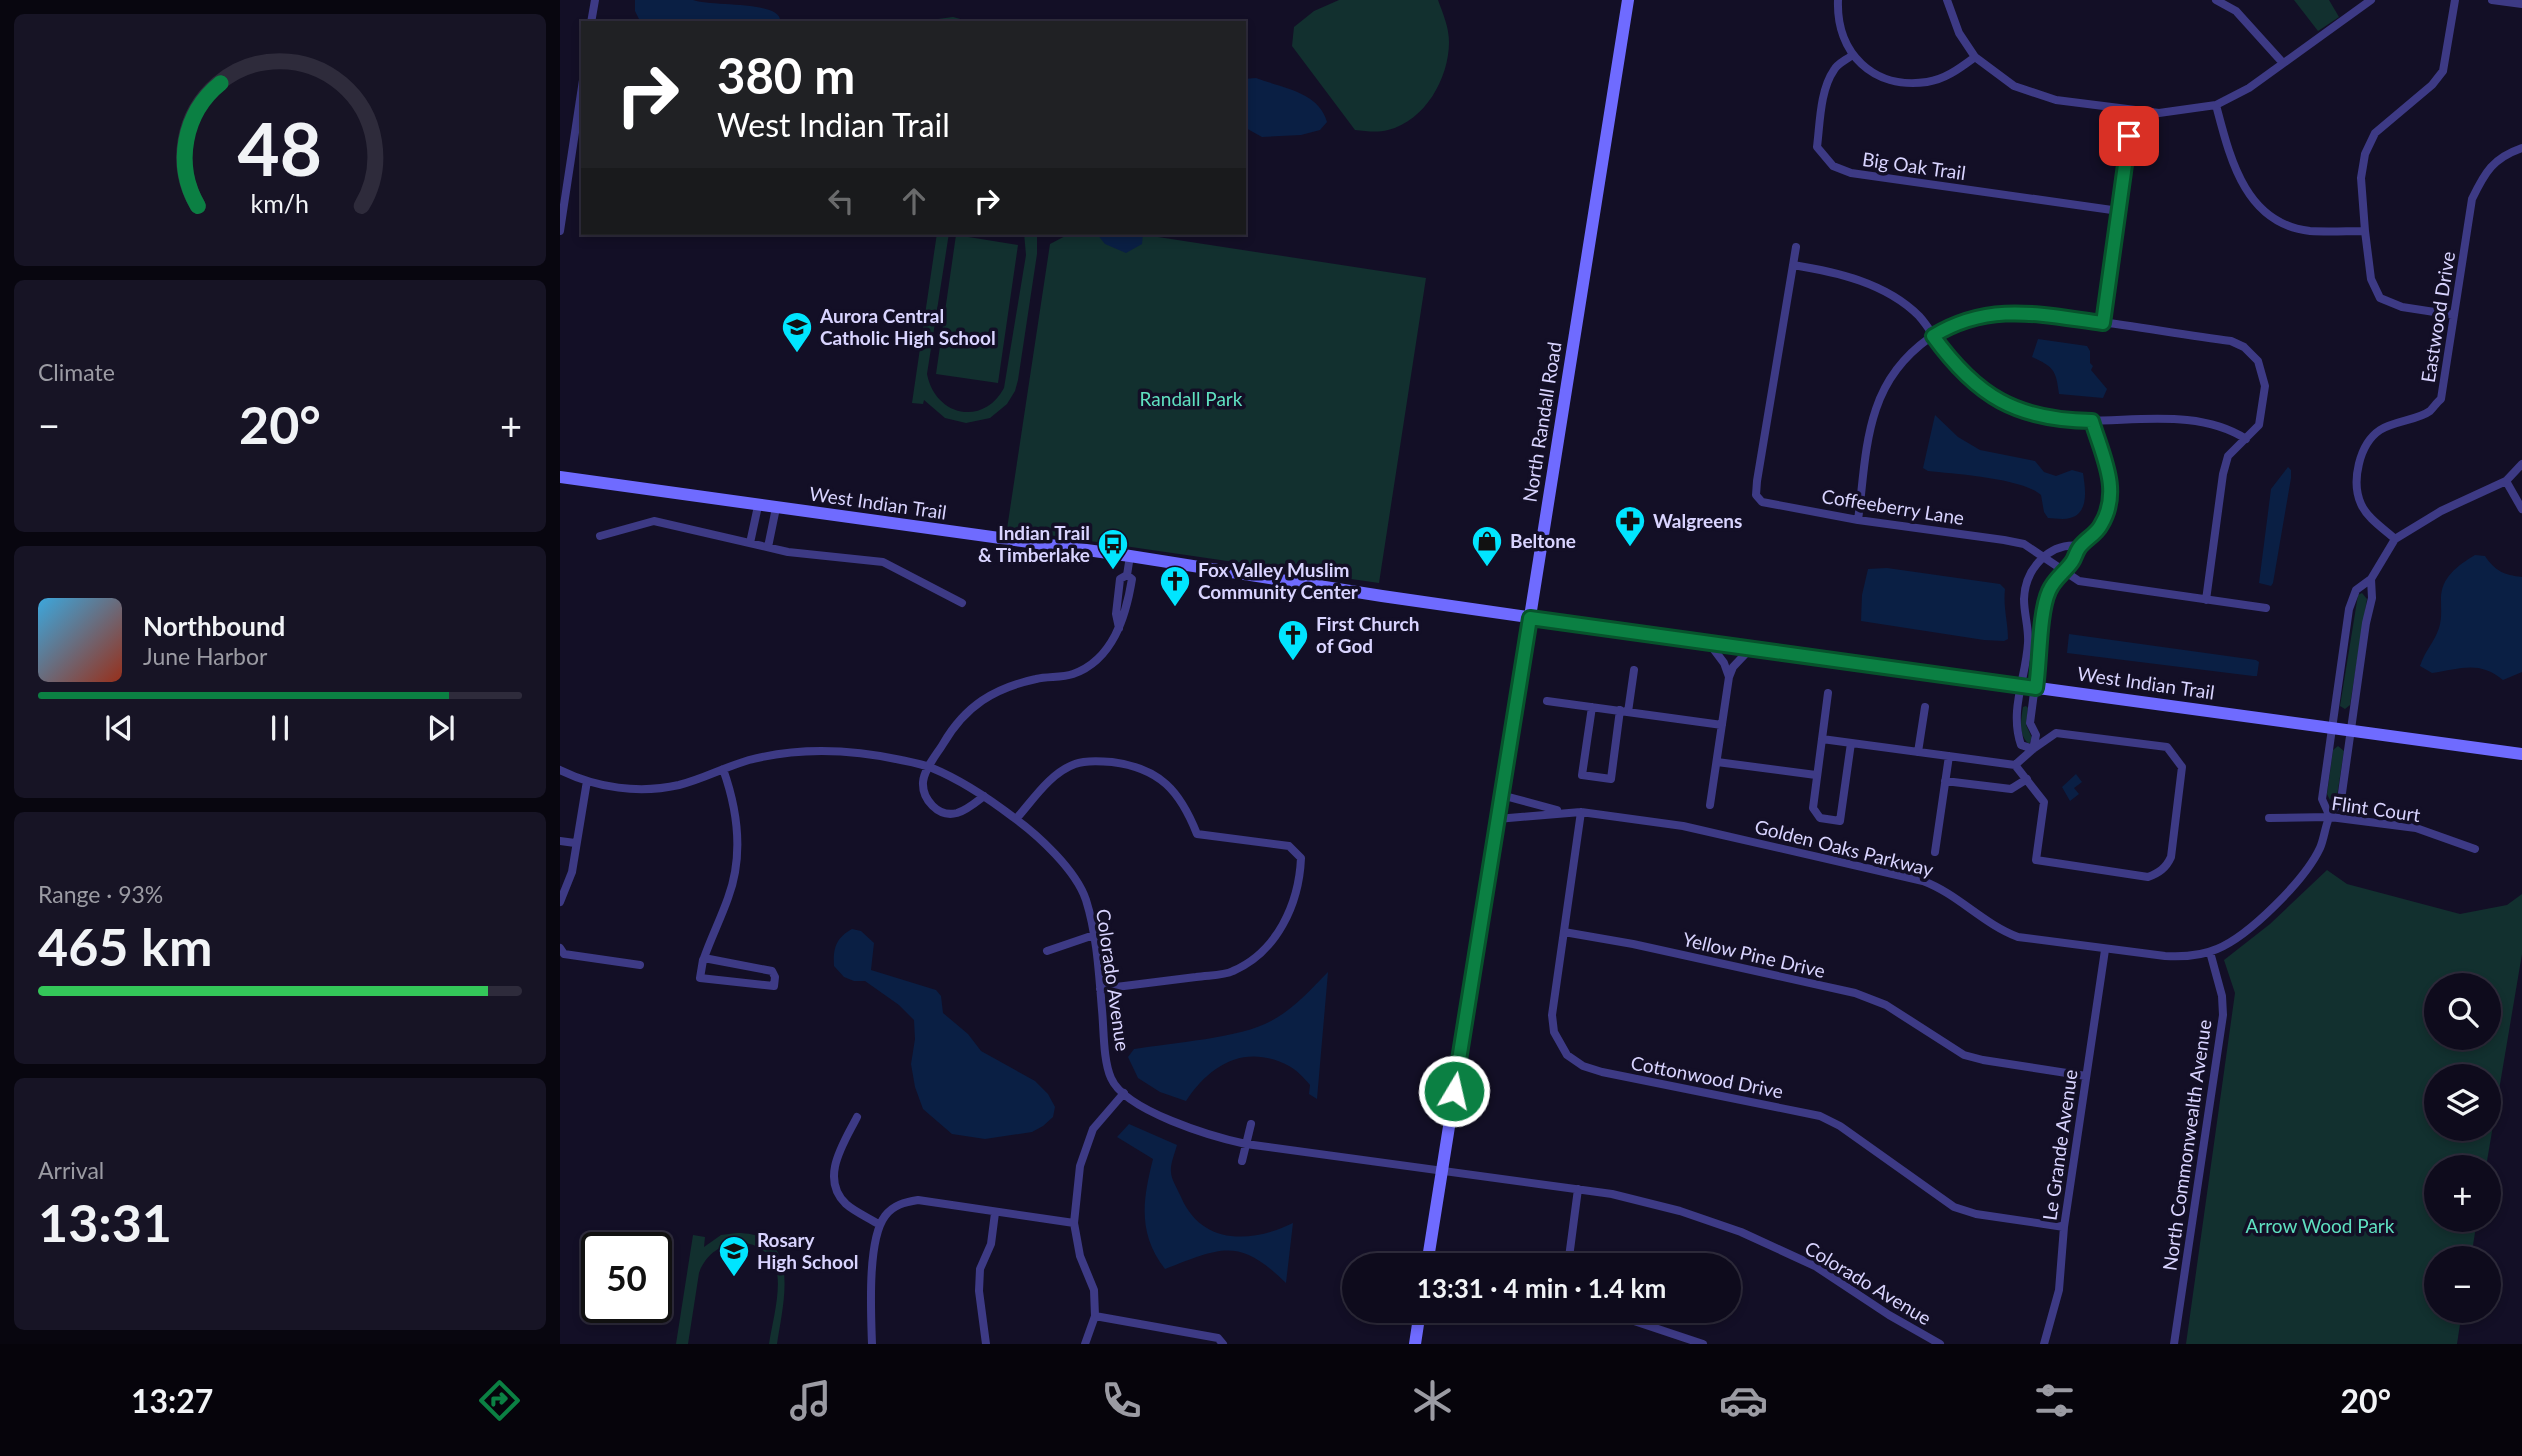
<!DOCTYPE html>
<meta charset="utf-8">
<style>
body{margin:0;font-family:Lato,sans-serif;background:#171425;color:#f1f3f6;height:100vh;display:flex;flex-direction:column;font-size:26px;white-space:nowrap}
*{box-sizing:border-box;margin:0}
p{font-size:23px;color:#9b9ba3}
.icon{flex:none;width:38px;height:38px;fill:none;stroke:currentColor;stroke-width:2;stroke-linecap:round;stroke-linejoin:round}
.map{position:relative;flex:1;overflow:hidden}
.side{display:flex;flex-direction:column;gap:14px;padding:14px;background:#08060f;width:560px}
.side>*{flex:none}
.hud{position:absolute;left:21px;top:21px;width:665px;height:214px;border-radius:0px;box-shadow:0 4px 10px #0003,0 0 0 2px #2e2b3b;background:#202124;color:#fff;overflow:hidden}
.tools{position:absolute;left:1864px;top:973px;display:grid;gap:14px}
.tools a{display:grid;place-items:center;width:77px;height:77px;border-radius:50%;background:#0e0b1c;box-shadow:0 4px 10px #0003,0 0 0 2px #2e2b3b;font-size:35px}
.speed{position:absolute;left:21px;top:1232px;display:flex;gap:14px;font-size:35px;font-weight:700;text-align:center}
.speed>*{display:grid;place-content:center;width:91px;height:91px;border-radius:50%;background:#0e0b1c;box-shadow:0 4px 10px #0003,0 0 0 2px #2e2b3b;line-height:1}
.speed .limit{border:4px solid #111;border-radius:10px;background:#fff;color:#111}
.pin{position:absolute;display:grid;place-items:center;width:60px;height:60px;color:#fff;margin:-30px;border-radius:14px;box-shadow:0 4px 10px #0006}
.me{position:absolute;width:77px;margin:-38px;rotate:9deg;stroke-linejoin:round;filter:drop-shadow(0 0 5px #0008)}
.turn{display:flex;align-items:center;gap:24px;height:147px;padding:0 21px;font-size:32px}
.turn .icon{width:91px;height:91px;stroke-width:2.5}
.turn b{display:block;font-size:49px;line-height:60px}
.lanes{display:flex;align-items:center;height:66px;padding:0 21px;background:#0003;justify-content:center;gap:35px;direction:ltr}
.lanes .off{opacity:.35}
.big{font-size:52px;font-weight:700;line-height:1.1}
.side .card{flex:1;display:flex;flex-direction:column;justify-content:center;gap:10px;min-width:0;padding:0 24px;border-radius:10px;background:#171425}
.side .dial{align-items:center;gap:0}
.dial svg{height:182px;overflow:visible;fill:none;stroke:#2e2b3b;stroke-width:7;stroke-linecap:round;text-anchor:middle}
.dial text{fill:#f1f3f6;stroke:none}
.song{display:flex;align-items:center;gap:21px}
.cover{width:84px;height:84px;border-radius:10px;background:linear-gradient(135deg,hsl(200 70% 55%),hsl(10 70% 35%))}
.played{height:7px;border-radius:4px;background:linear-gradient(90deg,#0b8043 85%,#2e2b3b 85%)}
.keys{display:flex;justify-content:space-around;direction:ltr}
.heat{display:flex;justify-content:space-between;align-items:center;font-size:38px;direction:ltr}
.charge{height:10px;border-radius:5px;background:linear-gradient(90deg,#34c759 93%,#2e2b3b 0)}
.trip{position:absolute;left:782px;top:1253px;width:399px;height:70px;border-radius:35px;background:#0e0b1c;box-shadow:0 4px 10px #0003,0 0 0 2px #2e2b3b;font-weight:700;line-height:70px;text-align:center}
.menu{display:flex;height:112px;justify-content:space-around;align-items:center;background:#06040b;color:#9b9ba3}
.menu .icon{width:49px;height:49px}
.menu .active{color:#0b8043}
.menu b{font-size:32px;color:#f1f3f6}
main{display:flex;flex:1;min-height:0}
.map>svg:first-child{display:block}
.green{fill:#12302f;fill-rule:evenodd}
.water{fill:#0a1f44}
.lines{fill:none;stroke-linecap:round;stroke-linejoin:round}
.street{stroke:#3d3a85;stroke-width:8}
.secondary{stroke:#6f6bff;stroke-width:12}
.route-casing{stroke:#07532c;stroke-width:18}
.route{stroke:#0b8043;stroke-width:12}
.labels{text-anchor:middle;stroke-width:7;stroke-linejoin:round;paint-order:stroke}
.street-label{font-size:19px;fill:#d9d4ff;stroke:#130f26}
.poi-label{font-size:19px;font-weight:bold;fill:#d9d4ff;stroke:#130f26;text-anchor:start}
.park-label{font-size:19px;fill:#5fe0c0;stroke:#130f26}
</style>
<main>
<section class="side">
<div class="card dial"><svg viewBox="0 0 100 80">
<path d="M14 69A42 42 0 1 1 86 69"/>
<path d="M14 69A42 42 0 0 1 24 15" stroke="#0b8043"/>
<text x="50" y="56" font-size="32" font-weight="700">48</text>
<text x="50" y="72" font-size="11">km/h</text>
</svg></div>
<div class="card"><p>Climate</p>
<div class="heat"><a>−</a><b class="big">20°</b><a>+</a></div>
</div>
<div class="card">
<div class="song"><i class="cover"></i><div><b>Northbound</b><p>June Harbor</p></div></div>
<div class="played"></div>
<div class="keys"><svg class="icon" aria-label="previous" viewBox="0 0 24 24"><path d="M18 5L8 12l10 7zM5 5v14"/></svg><svg class="icon" aria-label="pause" viewBox="0 0 24 24"><path d="M8 5v14M16 5v14"/></svg><svg class="icon" aria-label="next" viewBox="0 0 24 24"><path d="M6 5l10 7-10 7zM19 5v14"/></svg></div>
</div>
<div class="card"><p>Range · 93%</p><b class="big">465 km</b><div class="charge"></div></div>
<div class="card"><p>Arrival</p><b class="big">13:31</b></div>
</section>
<div class="map">
<svg width="1962" height="1344" viewBox="0 0 1962 1344">
<rect width="100%" height="100%" fill="#130f26"/>
<path class="green" d="M 779,0 L 878,0 C 883,14 889,27 889,42 C 889,78 865,121 828,130 C 817,133 806,131 795,130 L 732,46 L 734,27 L 754,11 Z
M 1734,0 L 1769,0 L 1779,17 L 1758,31 Z
M 393,17 L 415,23 L 362,23 L 363,21 Z
M 377,233 L 389,233 L 367,374 C 375,416 423,427 444,388 L 466,255 L 464,233 L 476,233 L 477,235 L 477,254 L 458,380 L 455,391 L 447,404 L 430,418 L 406,423 L 385,418 L 364,400 L 363,404 L 352,403 Z
M 511,233 L 572,233 L 866,278 L 819,583 L 447,529 L 490,244 Z
M 396,235 L 458,245 L 438,383 L 376,374 Z
M 1802,593 L 1807,599 L 1790,705 L 1785,709 L 1780,706 L 1798,595 Z
M 1466,706 L 1468,708 L 1466,725 L 1472,738 L 1469,744 C 1458,735 1461,720 1463,707 Z
M 1778,746 L 1784,751 L 1777,796 L 1770,800 L 1767,794 L 1773,750 Z
M 1767,870 L 1787,884 L 1900,914 L 1947,905 L 1962,894 L 1962,954 L 1926,1167 L 1876,1167 L 1876,1220 L 1917,1220 L 1911,1258 L 1876,1258 L 1876,1311 L 1902,1311 L 1897,1344 L 1626,1344 L 1675,993 L 1664,960 L 1710,924 ZM 1876,985 L 1928,985 L 1928,1038 L 1876,1038 ZM 1876,1076 L 1928,1076 L 1928,1129 L 1876,1129 Z
M 177,1233 C 243,1233 223,1303 217,1344 L 209,1344 C 212,1324 222,1288 216,1269 C 202,1230 151,1237 139,1273 L 128,1344 L 116,1344 L 133,1235 L 145,1237 L 144,1247 L 161,1235 Z"/>
<path class="water" d="M 75,0 L 133,0 C 151,7 225,0 220,23 L 81,23 L 75,11 Z
M 696,78 C 722,88 759,92 767,122 L 760,130 L 741,135 L 702,137 L 684,127 L 684,79 Z
M 536,233 L 583,233 L 582,244 L 566,253 L 545,244 Z
M 1478,339 L 1527,346 L 1530,351 L 1530,363 L 1533,366 L 1531,370 L 1547,389 L 1543,398 L 1499,394 C 1496,370 1494,367 1472,357 Z
M 1375,415 L 1398,437 L 1420,450 L 1475,461 L 1484,472 L 1496,476 L 1512,470 L 1523,473 C 1525,487 1530,513 1510,518 C 1503,520 1495,518 1488,518 L 1484,512 L 1481,495 C 1462,478 1395,474 1368,471 L 1363,468 Z
M 1728,467 L 1731,470 L 1731,478 L 1713,583 L 1711,586 L 1699,583 L 1711,489 Z
M 1915,555 L 1925,556 C 1935,571 1944,575 1962,577 L 1962,672 L 1943,680 C 1919,660 1900,669 1872,673 L 1860,666 C 1865,650 1874,643 1879,628 C 1882,618 1881,611 1881,601 C 1880,578 1897,566 1915,555 Z
M 1308,569 L 1327,568 L 1440,584 L 1445,589 C 1443,608 1448,622 1448,639 L 1444,641 L 1424,640 L 1301,621 L 1302,595 Z
M 1509,634 L 1696,660 L 1699,662 L 1697,676 L 1693,676 L 1507,653 Z
M 1516,774 L 1522,782 L 1514,788 L 1519,794 L 1510,801 L 1502,787 Z
M 292,929 L 301,931 L 314,943 L 311,970 L 376,990 L 381,996 L 383,1013 L 408,1034 L 421,1051 L 475,1081 L 488,1094 L 495,1107 L 493,1117 L 483,1126 L 472,1132 L 425,1139 L 392,1134 L 363,1109 L 355,1087 L 351,1064 L 355,1039 L 354,1020 L 339,1005 L 305,981 L 294,981 L 284,977 L 274,966 C 273,948 276,938 292,929 Z
M 768,972 L 757,1099 L 749,1094 L 750,1085 C 744,1078 737,1070 729,1066 C 686,1043 650,1064 626,1101 L 600,1092 L 578,1078 L 568,1057 L 574,1049 C 611,1043 681,1038 711,1021 C 734,1009 750,990 768,972 Z
M 569,1124 L 617,1145 C 615,1153 610,1164 611,1172 C 611,1179 618,1190 621,1197 C 642,1246 692,1243 733,1223 L 726,1283 C 679,1237 662,1247 605,1269 C 577,1233 583,1199 593,1159 L 557,1137 Z"/>
<g class="lines">
<path class="street" d="M 1278,0 C 1276,53 1313,90 1367,82 C 1386,79 1400,68 1415,57
M 1387,0 L 1399,33 L 1415,57 L 1454,86 L 1496,100 L 1599,113 L 1656,105 L 1689,88 L 1811,0
M 1656,0 L 1676,11 L 1723,63
M 1932,0 L 1962,4
M 31,23 L 35,0
M 1291,56 C 1286,60 1277,64 1274,70 C 1260,90 1260,123 1257,147 L 1273,166 L 1291,173 L 1559,211
M 1656,105 C 1670,158 1685,224 1750,231 C 1768,232 1787,231 1805,231
M 0,231 L 23,80
M 1236,247 L 1197,481 L 1196,495 L 1202,502 L 1298,520 L 1444,540 L 1464,544 L 1519,581 L 1706,608
M 1233,265 C 1277,272 1326,283 1359,316 C 1370,328 1377,343 1387,355 C 1406,378 1434,403 1462,412 C 1532,436 1622,398 1686,439
M 1894,315 L 1842,307 L 1820,298 L 1811,279 L 1805,231 L 1801,178 L 1805,154 L 1815,133 L 1872,85 L 1883,71 L 1895,0
M 1543,323 L 1572,111
M 1946,481 L 1962,509
M 1298,520 C 1303,484 1304,444 1316,409 C 1335,352 1393,309 1455,312 C 1481,313 1508,318 1534,321 C 1580,327 1625,335 1671,341 L 1684,347 L 1698,361 L 1705,386 L 1699,425 L 1668,456 L 1663,474 L 1646,600
M 40,536 L 94,521 L 228,552 L 323,562 L 402,603
M 1835,539 C 1824,529 1807,518 1801,504 C 1791,482 1799,444 1820,430 C 1834,421 1858,420 1870,411 C 1874,407 1877,402 1881,399 L 1912,199 C 1925,172 1933,158 1962,148
M 190,543 L 198,506
M 208,547 L 216,508
M 559,628 L 556,614 L 560,579 L 567,575
M 1149,643 L 1164,663 L 1169,677
M 1268,693 L 1253,808 L 1260,818 L 1280,821 L 1291,743
M 987,701 L 1162,725
M 1032,707 L 1022,775 L 1051,779 L 1060,710
M 1068,712 L 1074,670
M 1496,733 L 1607,747 L 1622,767 L 1611,857 C 1606,868 1599,873 1588,877 L 1476,860 L 1484,802 L 1455,765 L 1473,749 Z
M 1262,739 L 1455,765
M 1473,749 L 1476,735 L 1470,723 L 1487,594 L 1494,579 L 1513,561 L 1520,546 L 1537,532 L 1548,510 L 1551,483 L 1532,421
M 1473,749 L 1461,745 C 1449,710 1466,678 1468,643 C 1469,628 1464,614 1464,599 C 1465,569 1489,542 1520,546
M 1358,752 L 1365,707
M 1157,762 L 1256,775
M 0,770 C 37,788 79,794 119,785 C 143,779 165,767 189,760 C 239,747 290,749 341,760 C 351,762 362,764 372,768 C 401,780 428,798 453,817 C 478,835 516,870 526,900 C 537,935 539,974 542,1010 C 544,1030 543,1060 551,1078 C 565,1111 653,1137 686,1144 L 1052,1194 L 1120,1211 L 1181,1232 L 1255,1266 L 1329,1315 L 1380,1344
M 1385,781 L 1451,789 L 1467,779
M 941,795 L 997,810
M 424,796 C 415,803 407,810 397,813 C 378,818 362,799 363,782 C 364,769 377,754 383,744 C 405,706 434,688 476,679 C 488,676 501,678 513,674 C 553,660 566,616 572,579 L 567,575 L 570,556
M 1150,805 L 1169,677 L 1173,667 L 1190,649
M 1021,812 L 992,1015 L 994,1032 L 1007,1055 L 1023,1066 L 1042,1072 L 1260,1116 L 1280,1126 L 1394,1207 L 1416,1214 L 1504,1227
M 1770,817 L 1762,799 L 1789,609 L 1796,590 L 1811,579 L 1835,539 L 1881,511 L 1946,481 L 1962,464
M 1709,818 L 1770,817 L 1856,828 L 1915,849
M 456,819 C 473,800 490,773 515,764 C 525,760 541,761 552,762 C 600,768 620,791 637,834 L 729,846 L 741,858 C 739,904 717,952 673,971 C 663,976 648,975 636,977 C 604,981 572,985 540,989
M 937,819 L 1021,812 L 1123,826 L 1363,881 C 1398,894 1423,924 1458,937 L 1605,956 C 1622,957 1641,956 1657,949 C 1689,936 1745,880 1760,848 C 1764,839 1765,827 1769,818 C 1772,811 1777,805 1781,800 L 1806,623 L 1812,598 L 1811,579
M 0,841 L 15,843
M 1375,852 L 1389,756
M 0,902 L 12,872 L 27,781
M 1004,932 L 1073,944 L 1295,993 L 1326,1005 L 1404,1055 L 1423,1060 L 1526,1076
M 0,948 L 4,954 L 80,965
M 487,951 L 534,935
M 144,958 L 212,971 L 215,977 L 214,986 L 140,978 L 143,960 L 144,958 C 151,938 161,918 168,898 C 184,855 178,811 163,769
M 297,1117 C 284,1143 259,1178 286,1204 C 295,1212 309,1218 320,1225
M 682,1161 L 691,1124
M 1008,1265 L 1018,1189
M 1020,1311 L 1074,1321 L 1143,1344
M 535,1316 L 658,1338 L 663,1344
M 312,1344 C 311,1314 307,1240 325,1216 C 333,1205 345,1202 358,1200 L 514,1223
M 426,1344 L 419,1291 L 420,1269 L 431,1244 L 435,1213
M 525,1344 L 535,1316 L 534,1290 L 520,1256 L 514,1223 L 520,1166 L 533,1129 L 564,1093
M 1484,1344 L 1499,1290 L 1504,1227 L 1545,950
M 1614,1344 L 1663,1015 L 1662,996 L 1650,952"/>
<path class="secondary" d="M 0,477 L 570,556 L 822,596 L 1149,643 L 1962,754
M 867,1265 L 1068,0
M 855,1344 L 860,1311"/>
</g>
<g class="lines">
<g class="route-casing">
<path id="route" d="M 894,1091 L 970,618 L 1476,688 C 1480,662 1479,613 1489,591 C 1494,579 1504,573 1512,562 C 1515,558 1516,552 1519,548 C 1525,539 1536,535 1541,525 C 1562,491 1542,455 1532,421 C 1457,420 1417,397 1373,336 C 1430,301 1481,315 1543,323 L 1569,136"/>
</g>
<use href="#route" class="route"/>
</g>
<defs>
<g id="school-pin" transform="scale(1.575)"><path d="M0 17L-7.5 6A9.5 9.5 0 1 1 7.5 6Z" fill="#00e5ff" stroke="#130f26"/><path d="M0-5L7-2L0 1L-7-2ZM-4 1L0 2.5L4 1V4Q0 6-4 4Z" fill="#111"/></g>
<g id="pharmacy-pin" transform="scale(1.575)"><path d="M0 17L-7.5 6A9.5 9.5 0 1 1 7.5 6Z" fill="#00e5ff" stroke="#130f26"/><path d="M-2-6h4v4h4v4h-4v4h-4v-4h-4v-4h4Z" fill="#111"/></g>
<g id="shop-pin" transform="scale(1.575)"><path d="M0 17L-7.5 6A9.5 9.5 0 1 1 7.5 6Z" fill="#00e5ff" stroke="#130f26"/><path d="M-5-2.5h2.3a2.7 3.5 0 0 1 5.4 0H5L5.5 6h-11ZM-1.5-2.5h3a1.5 2.3 0 0 0-3 0Z" fill="#111"/></g>
<g id="bus-pin" transform="scale(1.575)"><path d="M0 17L-7.5 6A9.5 9.5 0 1 1 7.5 6Z" fill="#00e5ff" stroke="#130f26"/><path d="M-5-6H5V4H4V6H2V4H-2V6H-4V4H-5ZM-3.5-4V0h7V-4ZM-3.5 1.2v1.5H-2V1.2ZM2 1.2v1.5H3.5V1.2Z" fill="#111"/></g>
<g id="church-pin" transform="scale(1.575)"><path d="M0 17L-7.5 6A9.5 9.5 0 1 1 7.5 6Z" fill="#00e5ff" stroke="#130f26"/><path d="M-1.2-6h2.4v3.5h3.3v2.4h-3.3V6h-2.4V-.1h-3.3v-2.4h3.3Z" fill="#111"/></g>
</defs>
<g fill-rule="evenodd">
<use href="#school-pin" x="237" y="327"/>
<use href="#pharmacy-pin" x="1070" y="521"/>
<use href="#shop-pin" x="927" y="541"/>
<use href="#bus-pin" x="553" y="544"/>
<use href="#church-pin" x="615" y="581"/>
<use href="#church-pin" x="733" y="635"/>
<use href="#school-pin" x="174" y="1251"/>
</g>
<g class="labels">
<g class="street-label">
<text transform="translate(1354 166) rotate(8)" y="7">Big Oak Trail</text>
<text transform="translate(1878 317) rotate(-81)" y="7">Eastwood Drive</text>
<text transform="translate(982 422) rotate(-81)" y="7">North Randall Road</text>
<text transform="translate(318 503) rotate(8)" y="7">West Indian Trail</text>
<text transform="translate(1333 507) rotate(9)" y="7">Coffeeberry Lane</text>
<text transform="translate(1586 683) rotate(8)" y="7">West Indian Trail</text>
<text transform="translate(1816 809) rotate(8)" y="7">Flint Court</text>
<text transform="translate(1284 848) rotate(14)" y="7">Golden Oaks Parkway</text>
<text transform="translate(1194 955) rotate(13)" y="7">Yellow Pine Drive</text>
<text transform="translate(553 980) rotate(82)" y="7">Colorado Avenue</text>
<text transform="translate(1147 1077) rotate(11)" y="7">Cottonwood Drive</text>
<text transform="translate(1500 1145) rotate(-82)" y="7">Le Grande Avenue</text>
<text transform="translate(1627 1145) rotate(-82)" y="7">North Commonwealth Avenue</text>
<text transform="translate(1308 1283) rotate(31)" y="7">Colorado Avenue</text>
</g>
<g class="poi-label">
<text x="260" y="323">Aurora Central<tspan x="260" dy="22">Catholic High School</tspan></text>
<text x="1093" y="528">Walgreens</text>
<text x="530" y="540" text-anchor="end">Indian Trail<tspan x="530" dy="22">&amp; Timberlake</tspan></text>
<text x="950" y="548">Beltone</text>
<text x="638" y="577">Fox Valley Muslim<tspan x="638" dy="22">Community Center</tspan></text>
<text x="756" y="631">First Church<tspan x="756" dy="22">of God</tspan></text>
<text x="197" y="1247">Rosary<tspan x="197" dy="22">High School</tspan></text>
</g>
<g class="park-label">
<text x="631" y="406">Randall Park</text>
<text x="1760" y="1233">Arrow Wood Park</text>
</g>
</g>
</svg>
<div class="tools">
<a><svg class="icon" aria-label="search" viewBox="0 0 24 24"><circle cx="10" cy="10" r="6"/><path d="M15 15l6 6"/></svg></a>
<a><svg class="icon" aria-label="layers" viewBox="0 0 24 24"><path d="M12 4l9 5-9 5-9-5zM3 14l9 5 9-5"/></svg></a>
<a>+</a>
<a>−</a>
</div>
<div class="speed"><div class="limit">50</div></div>
<div class="pin" style="left:1569px;top:136px;background:#d93025"><svg class="icon" aria-label="arrive" viewBox="0 0 24 24"><path d="M6 21V4h12l-3 4 3 4H6"/></svg></div>
<svg class="me" style="left:894px;top:1091px" viewBox="-20 -20 40 40"><circle r="17" fill="#0b8043" stroke="#fff" stroke-width="3"/><path d="M0-11L8 9 0 5-8 9z" fill="#fff"/></svg>
<div class="trip">13:31 · 4 min · 1.4 km</div>
<div class="hud">
<div class="turn"><svg class="icon" aria-label="right" viewBox="0 0 24 24"><path d="M7 20v-9h11M14 6l5 5-5 5"/></svg><div><b>380 m</b>West Indian Trail</div></div>
<div class="lanes"><svg class="icon off" aria-label="left" viewBox="0 0 24 24"><path d="M17 20v-9H6M10 6l-5 5 5 5"/></svg><svg class="icon off" aria-label="ahead" viewBox="0 0 24 24"><path d="M12 20V5M6 11l6-6 6 6"/></svg><svg class="icon" aria-label="right" viewBox="0 0 24 24"><path d="M7 20v-9h11M14 6l5 5-5 5"/></svg></div>
</div>
</div>
</main>
<nav class="menu">
<b>13:27</b>
<svg class="icon active" aria-label="directions" viewBox="0 0 24 24"><path d="M12 3l9 9-9 9-9-9zM9 14v-3h6M13 9l2 2-2 2"/></svg>
<svg class="icon" aria-label="music" viewBox="0 0 24 24"><path d="M9 18V5l10-2v13"/><circle cx="6" cy="18" r="3"/><circle cx="16" cy="16" r="3"/></svg>
<svg class="icon" aria-label="phone" viewBox="0 0 24 24"><path d="M5 4h4l2 5-3 2q2 4 5 5l2-3 5 2v4C11 20 4 13 5 4z"/></svg>
<svg class="icon" aria-label="climate" viewBox="0 0 24 24"><path d="M12 3v18M4 7l16 10M4 17L20 7"/></svg>
<svg class="icon" aria-label="car" viewBox="0 0 24 24"><path d="M5 17H2v-5l4-1 3-4h7l3 4 3 1v5h-3M9 17h6M6 11h13"/><circle cx="7" cy="17" r="2"/><circle cx="17" cy="17" r="2"/></svg>
<svg class="icon" aria-label="filters" viewBox="0 0 24 24"><path d="M4 7h16M4 17h16"/><circle cx="9" cy="7" r="2"/><circle cx="15" cy="17" r="2"/></svg>
<b>20°</b>
</nav>
